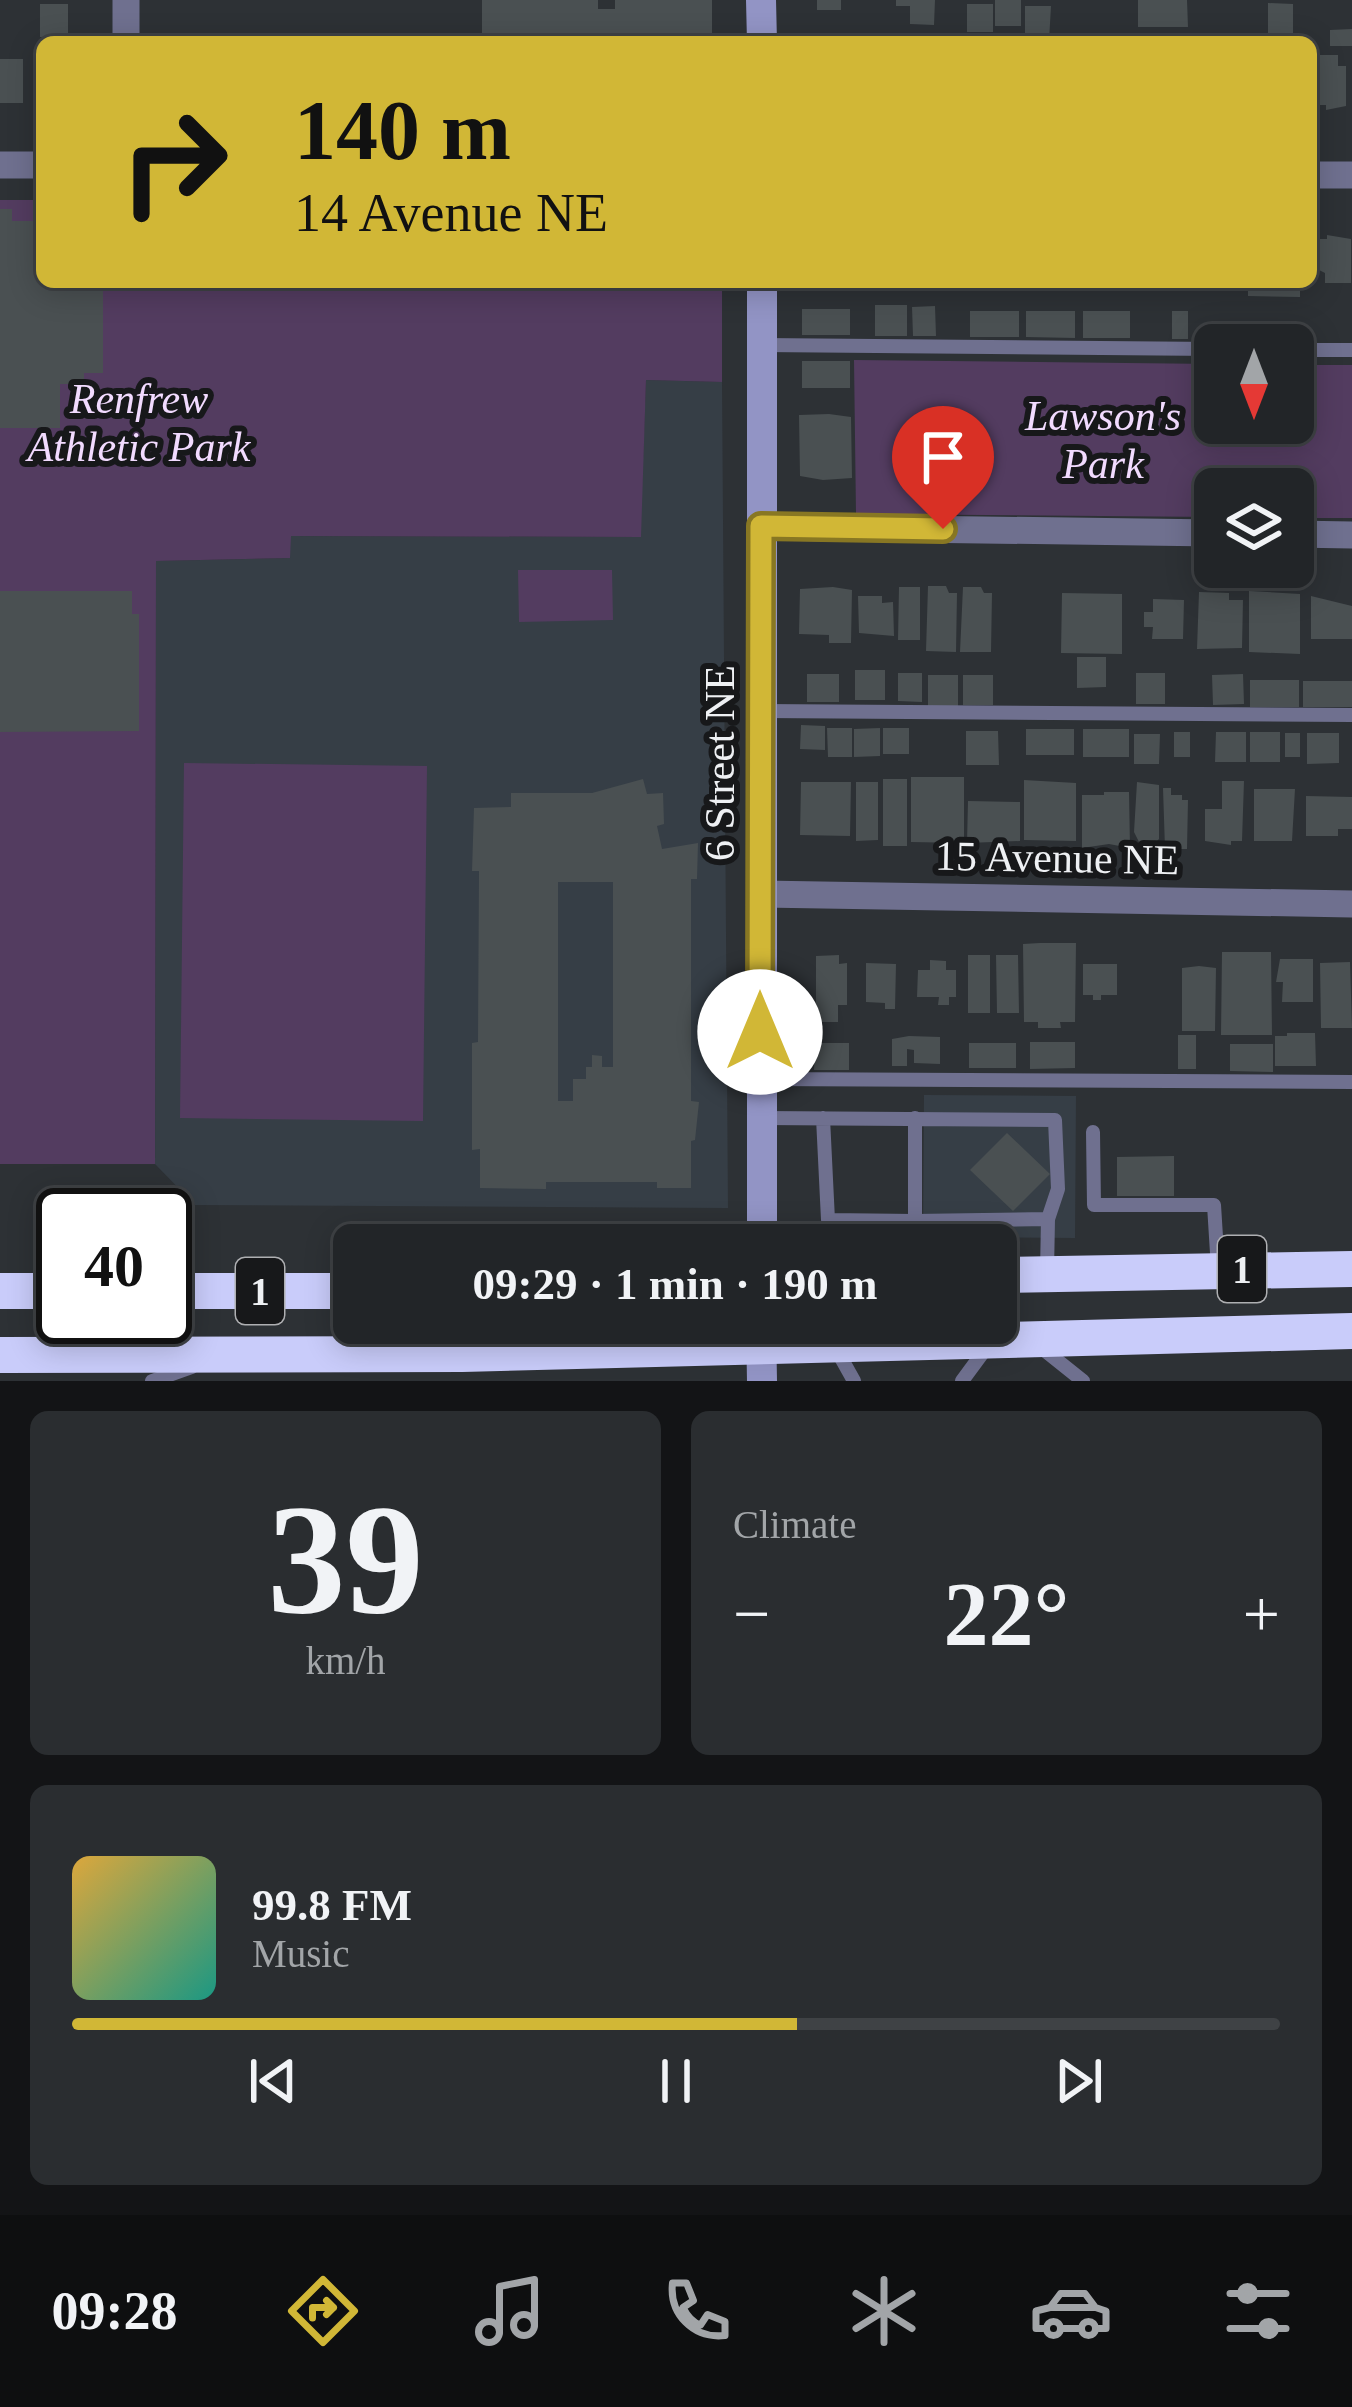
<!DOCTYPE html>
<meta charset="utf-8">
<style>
body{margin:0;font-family:Georgia,serif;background:#2a2d30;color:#f1f3f6;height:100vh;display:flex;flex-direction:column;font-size:45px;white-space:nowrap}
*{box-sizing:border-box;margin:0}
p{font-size:39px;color:#a2a5a8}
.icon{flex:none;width:66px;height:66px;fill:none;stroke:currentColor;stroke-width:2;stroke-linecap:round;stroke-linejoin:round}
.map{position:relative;height:1381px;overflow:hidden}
.sheet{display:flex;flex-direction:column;gap:30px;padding:30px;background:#131416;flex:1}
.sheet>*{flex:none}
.banner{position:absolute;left:36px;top:36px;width:1281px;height:252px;border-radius:18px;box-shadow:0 6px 30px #0003,0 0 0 3px #3f4245;background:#d1b736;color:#111;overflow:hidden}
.needle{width:78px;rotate:180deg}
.fabs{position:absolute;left:1194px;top:324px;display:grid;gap:24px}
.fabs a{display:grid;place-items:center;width:120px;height:120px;border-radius:18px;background:#222528;box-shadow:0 6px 30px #0003,0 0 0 3px #3f4245;font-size:60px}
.speed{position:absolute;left:36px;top:1188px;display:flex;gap:24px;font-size:60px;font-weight:700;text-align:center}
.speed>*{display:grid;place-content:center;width:156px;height:156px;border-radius:50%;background:#222528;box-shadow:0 6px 30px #0003,0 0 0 3px #3f4245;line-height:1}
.speed .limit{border:6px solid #111;border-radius:18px;background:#fff;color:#111}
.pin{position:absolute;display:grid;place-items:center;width:102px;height:102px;color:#fff;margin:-123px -51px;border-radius:50% 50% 50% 0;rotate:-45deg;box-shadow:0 0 12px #0007}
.pin .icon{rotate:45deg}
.me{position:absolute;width:132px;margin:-66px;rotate:0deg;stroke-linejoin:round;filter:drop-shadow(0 0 9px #0008)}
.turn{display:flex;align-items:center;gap:42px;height:252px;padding:0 60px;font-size:54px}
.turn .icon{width:156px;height:156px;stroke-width:2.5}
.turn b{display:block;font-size:84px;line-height:102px}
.big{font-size:90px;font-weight:700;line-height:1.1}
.sheet .tile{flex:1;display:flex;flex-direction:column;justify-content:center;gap:18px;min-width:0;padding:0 42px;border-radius:18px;background:#2a2d30}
.sheet .dial{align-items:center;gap:0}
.dial b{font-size:156px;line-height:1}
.song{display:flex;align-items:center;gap:36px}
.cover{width:144px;height:144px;border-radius:18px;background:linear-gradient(135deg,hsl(40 70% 55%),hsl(170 70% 35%))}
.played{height:12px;border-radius:6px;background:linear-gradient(90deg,#d1b736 60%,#3f4245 60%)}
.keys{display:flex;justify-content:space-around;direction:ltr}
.heat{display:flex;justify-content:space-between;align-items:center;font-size:66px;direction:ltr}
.sheet .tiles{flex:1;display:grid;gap:30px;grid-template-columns:1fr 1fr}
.tile:last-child{grid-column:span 2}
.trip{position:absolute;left:333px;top:1224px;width:684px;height:120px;border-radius:18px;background:#222528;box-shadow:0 6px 30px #0003,0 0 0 3px #3f4245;font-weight:700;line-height:120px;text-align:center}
.dock{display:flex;height:192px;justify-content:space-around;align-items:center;background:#0e0f10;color:#a2a5a8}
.dock .icon{width:84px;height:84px}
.dock .current{color:#d1b736}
.dock b{font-size:54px;color:#f1f3f6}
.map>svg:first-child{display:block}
.built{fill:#363e46}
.green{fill:#533c60}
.building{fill:#4a5052;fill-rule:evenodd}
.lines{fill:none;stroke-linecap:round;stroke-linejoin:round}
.lane{stroke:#6f708f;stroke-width:14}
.street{stroke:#6f708f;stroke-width:27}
.secondary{stroke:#9294c5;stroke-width:30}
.highway{stroke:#c9ccfa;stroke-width:36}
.route-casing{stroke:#887723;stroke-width:30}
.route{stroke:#d1b736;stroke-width:21}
.labels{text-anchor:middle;stroke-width:12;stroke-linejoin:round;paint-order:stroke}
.shield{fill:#17181a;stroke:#aeafb2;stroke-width:3}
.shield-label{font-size:39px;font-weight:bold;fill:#eef0f3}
.park-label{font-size:42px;font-style:italic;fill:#f2dbff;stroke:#17181a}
.street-label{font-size:42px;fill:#eef0f3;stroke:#17181a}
</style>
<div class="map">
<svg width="1352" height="1381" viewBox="0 0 1352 1381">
<rect width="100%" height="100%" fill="#2d3135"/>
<path class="built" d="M 646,380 L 722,382 L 728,1208 L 195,1205 L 155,1164 L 156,561 L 289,558 L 290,536 L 640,537 Z
M 924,1095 L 1076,1096 L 1075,1238 L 923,1237 Z"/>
<path class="green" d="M 0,200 L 42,200 L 42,282 L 722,282 L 722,382 L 646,380 L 641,537 L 291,536 L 290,558 L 156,561 L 155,1164 L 0,1164 Z
M 854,360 L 1215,364 L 1215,423 L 1293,423 L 1293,365 L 1352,365 L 1352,518 L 1293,518 L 1293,489 L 1215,489 L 1215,517 L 856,514 Z
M 518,570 L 612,570 L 613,620 L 519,622 Z
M 184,763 L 427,766 L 423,1121 L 180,1118 Z"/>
<path class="building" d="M 482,0 L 598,0 L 598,9 L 615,9 L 615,0 L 712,0 L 712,42 L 482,42 Z
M 817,0 L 841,0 L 841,10 L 817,10 Z
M 896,0 L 935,0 L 934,25 L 910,24 L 910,6 L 896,6 Z
M 995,0 L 1021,0 L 1021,26 L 995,26 Z
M 1138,0 L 1187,0 L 1188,27 L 1138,27 Z
M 1268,3 L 1293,4 L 1293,34 L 1268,34 Z
M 40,4 L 68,4 L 68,37 L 40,37 Z
M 967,4 L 993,4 L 993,32 L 967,32 Z
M 1025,6 L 1051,6 L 1049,41 L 1043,41 L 1042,37 L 1025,37 Z
M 1352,29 L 1352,46 L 1330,46 L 1330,30 Z
M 1316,55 L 1338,55 L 1338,66 L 1346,66 L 1346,106 L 1326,110 L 1326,105 L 1316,105 Z
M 0,59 L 23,59 L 23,103 L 0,103 Z
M 0,209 L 12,209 L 12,221 L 42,221 L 42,282 L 103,282 L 103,373 L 84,373 L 84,384 L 60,384 L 60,428 L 0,428 Z
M 1327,235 L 1351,239 L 1351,283 L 1325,283 L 1325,273 L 1317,269 L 1317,239 L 1327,239 Z
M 1248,282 L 1300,282 L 1300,297 L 1248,296 Z
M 875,305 L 907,305 L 907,336 L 875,336 Z
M 935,306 L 936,336 L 913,336 L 912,307 Z
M 802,309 L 850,309 L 850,335 L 802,335 Z
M 970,311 L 1019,311 L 1019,337 L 970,337 Z
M 1026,311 L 1075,311 L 1075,338 L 1026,337 Z
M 1083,311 L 1130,311 L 1130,338 L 1083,338 Z
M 1172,311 L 1188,311 L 1188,339 L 1172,339 Z
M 802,361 L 850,361 L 850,388 L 802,388 Z
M 829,414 L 851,417 L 852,478 L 823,480 L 800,476 L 799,415 Z
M 928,586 L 946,586 L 949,593 L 957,593 L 956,652 L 926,651 Z
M 833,587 L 852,590 L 851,643 L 829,643 L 829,635 L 799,634 L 800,589 Z
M 899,587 L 920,587 L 920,640 L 898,640 Z
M 963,587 L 981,587 L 984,593 L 992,593 L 991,652 L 960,652 Z
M 0,591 L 132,591 L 132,614 L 139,614 L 139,731 L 0,732 Z
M 1249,591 L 1300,594 L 1300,654 L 1249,652 Z
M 1199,592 L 1229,593 L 1229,600 L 1243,600 L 1242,648 L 1197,649 Z
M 1062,593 L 1122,594 L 1122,654 L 1061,653 Z
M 858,596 L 882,596 L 882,603 L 893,602 L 894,636 L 859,633 Z
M 1311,596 L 1352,606 L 1352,639 L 1311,639 Z
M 1153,599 L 1184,600 L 1183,639 L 1152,639 L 1153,627 L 1144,627 L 1144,612 L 1153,612 Z
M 1077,657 L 1106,657 L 1106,687 L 1077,688 Z
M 855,670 L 885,670 L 885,700 L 855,700 Z
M 898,673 L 922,673 L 922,702 L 898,701 Z
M 1136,673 L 1165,673 L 1165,704 L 1136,704 Z
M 807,674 L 839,674 L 839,702 L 807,702 Z
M 1243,674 L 1244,704 L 1213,705 L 1212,675 Z
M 928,675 L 958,675 L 958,706 L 928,706 Z
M 963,675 L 993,675 L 993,705 L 963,705 Z
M 1250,680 L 1299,680 L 1299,707 L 1250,707 Z
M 1303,681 L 1352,681 L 1352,707 L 1303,707 Z
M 801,725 L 825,726 L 825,750 L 800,749 Z
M 827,728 L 852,728 L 852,757 L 828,757 Z
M 880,728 L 880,756 L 854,757 L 854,729 Z
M 883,728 L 909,728 L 909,754 L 883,754 Z
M 1026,729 L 1074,729 L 1074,755 L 1026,755 Z
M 1083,729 L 1129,729 L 1129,757 L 1083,757 Z
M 966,731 L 998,731 L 999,765 L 966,765 Z
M 1174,732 L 1190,732 L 1190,757 L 1174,757 Z
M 1216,732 L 1246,732 L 1246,762 L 1215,762 Z
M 1250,732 L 1280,732 L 1280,762 L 1250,762 Z
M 1285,733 L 1300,733 L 1300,757 L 1285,757 Z
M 1307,733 L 1339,733 L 1339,763 L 1307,764 Z
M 1134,734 L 1160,734 L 1159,764 L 1134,764 Z
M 911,777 L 964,777 L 964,843 L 911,842 Z
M 643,779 L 647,794 L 663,793 L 664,824 L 657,826 L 662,849 L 698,843 L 697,879 L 691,879 L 691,1101 L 699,1102 L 695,1140 L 691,1141 L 691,1188 L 657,1188 L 657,1182 L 546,1182 L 546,1189 L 480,1188 L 480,1149 L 472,1150 L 472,1043 L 478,1042 L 479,871 L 472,871 L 474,808 L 511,807 L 511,793 L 592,793 ZM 558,882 L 613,882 L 613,1067 L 602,1067 L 602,1056 L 592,1055 L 592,1067 L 586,1067 L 586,1079 L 573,1079 L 573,1101 L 558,1101 Z
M 883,779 L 907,779 L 907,846 L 883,846 Z
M 1024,780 L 1076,783 L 1076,841 L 1024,840 Z
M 1222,781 L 1244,781 L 1242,841 L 1231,841 L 1231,845 L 1205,841 L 1205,809 L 1222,809 Z
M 801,782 L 851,782 L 850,836 L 800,835 Z
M 856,782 L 878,782 L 878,840 L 856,841 Z
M 1137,782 L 1159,785 L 1159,839 L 1150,848 L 1142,848 L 1134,832 Z
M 1163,788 L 1171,788 L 1171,795 L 1182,795 L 1182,800 L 1188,800 L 1187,849 L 1165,849 Z
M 1254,789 L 1295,789 L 1292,841 L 1254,841 Z
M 1104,792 L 1129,792 L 1130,848 L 1109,844 L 1082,848 L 1082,795 L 1104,795 Z
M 1306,796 L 1352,797 L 1352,829 L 1338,829 L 1338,836 L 1306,836 Z
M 968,801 L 1020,802 L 1020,841 L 967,843 Z
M 1040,943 L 1076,943 L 1075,1022 L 1060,1022 L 1061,1028 L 1038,1028 L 1038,1022 L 1024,1022 L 1023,944 Z
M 1222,952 L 1271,952 L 1272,1035 L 1221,1035 Z
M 839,955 L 839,964 L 847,963 L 847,1005 L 838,1005 L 838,1022 L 816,1022 L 816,956 Z
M 968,955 L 990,955 L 990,1013 L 968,1013 Z
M 996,955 L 1018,955 L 1019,1013 L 997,1013 Z
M 1280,959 L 1313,959 L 1313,1002 L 1282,1002 L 1283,982 L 1276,982 Z
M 930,960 L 946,961 L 946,970 L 956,970 L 956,997 L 949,997 L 949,1005 L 938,1005 L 939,997 L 917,997 L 918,970 L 930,970 Z
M 1350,962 L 1352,1028 L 1321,1028 L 1320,963 Z
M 866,963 L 896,964 L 895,1009 L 885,1009 L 885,1003 L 866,1002 Z
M 1083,964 L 1117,964 L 1117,995 L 1101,995 L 1101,1000 L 1093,1000 L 1093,995 L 1083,995 Z
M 1199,966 L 1216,968 L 1215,1031 L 1182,1031 L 1182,968 Z
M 1287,1033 L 1315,1033 L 1316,1066 L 1275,1066 L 1275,1036 L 1287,1036 Z
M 1178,1035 L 1196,1035 L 1196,1069 L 1178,1069 Z
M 909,1036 L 940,1037 L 940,1064 L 914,1063 L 914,1050 L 907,1049 L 907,1066 L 892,1066 L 892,1039 Z
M 1030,1042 L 1075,1042 L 1075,1068 L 1030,1069 Z
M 815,1043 L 849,1043 L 849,1070 L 814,1070 Z
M 969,1043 L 1016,1043 L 1016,1068 L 969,1068 Z
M 1230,1044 L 1273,1044 L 1273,1072 L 1230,1071 Z
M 1007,1133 L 1050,1174 L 1013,1211 L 970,1170 Z
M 1174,1156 L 1174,1196 L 1117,1196 L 1117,1157 Z"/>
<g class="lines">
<path class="lane" d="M 761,345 L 1215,349
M 1293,350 L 1352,350
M 762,711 L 1352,715
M 760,1079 L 1352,1082
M 760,1118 L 1055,1120 L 1058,1189 L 1048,1219
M 823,1118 L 828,1220 L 915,1221 L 915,1118
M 1093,1132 L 1094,1205 L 1214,1205 L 1218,1269
M 914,1245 L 915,1221 L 1048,1219 L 1047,1272
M 835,1347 L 854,1381
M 1043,1349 L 1083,1381
M 152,1381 L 192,1367
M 962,1381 L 987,1347"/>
<path class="street" d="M 126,42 L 126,0
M 0,165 L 42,165
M 1311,175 L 1352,175
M 761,527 L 1215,533
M 1293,534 L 1352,535
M 760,894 L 1352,904"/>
<path class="secondary" d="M 761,0 L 762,42
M 762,1245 L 762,282
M 761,1323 L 762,1381"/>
<path class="highway" d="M 996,1275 L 1352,1269
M 0,1291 L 63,1291
M 165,1291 L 354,1291
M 0,1355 L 462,1354 L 1352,1331"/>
</g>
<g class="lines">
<g class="route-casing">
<path id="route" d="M 760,1032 L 761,526 L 943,529"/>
</g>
<use href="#route" class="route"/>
</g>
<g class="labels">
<g class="shield">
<rect x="1218" y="1236" width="48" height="66" rx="9"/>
<rect x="236" y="1258" width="48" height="66" rx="9"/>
</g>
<g class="shield-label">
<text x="1242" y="1283">1</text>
<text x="260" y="1305">1</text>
</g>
<g class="park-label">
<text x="139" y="413">Renfrew<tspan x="139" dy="48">Athletic Park</tspan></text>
<text x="1103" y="430">Lawson's<tspan x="1103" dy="48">Park</tspan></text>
</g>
<g class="street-label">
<text transform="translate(719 763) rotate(-90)" y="15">6 Street NE</text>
<text transform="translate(1057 857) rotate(1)" y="15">15 Avenue NE</text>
</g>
</g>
</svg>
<div class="fabs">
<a><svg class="needle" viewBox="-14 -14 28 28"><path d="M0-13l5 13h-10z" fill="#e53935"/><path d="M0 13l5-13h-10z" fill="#a2a5a8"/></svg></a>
<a><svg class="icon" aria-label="layers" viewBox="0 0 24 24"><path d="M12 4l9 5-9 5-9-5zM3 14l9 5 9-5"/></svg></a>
</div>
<div class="speed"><div class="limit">40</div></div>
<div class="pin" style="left:943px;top:529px;background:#d93025"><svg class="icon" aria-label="arrive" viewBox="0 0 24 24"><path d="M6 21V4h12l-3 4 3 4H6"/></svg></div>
<svg class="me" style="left:760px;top:1032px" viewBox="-20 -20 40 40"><circle r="19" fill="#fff"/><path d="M0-13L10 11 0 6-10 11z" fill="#d1b736"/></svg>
<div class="trip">09:29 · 1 min · 190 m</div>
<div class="banner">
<div class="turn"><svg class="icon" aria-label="right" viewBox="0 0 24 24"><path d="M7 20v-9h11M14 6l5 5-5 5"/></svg><div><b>140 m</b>14 Avenue NE</div></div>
</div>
</div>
<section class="sheet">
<div class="tiles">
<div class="tile dial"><b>39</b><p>km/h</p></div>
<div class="tile"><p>Climate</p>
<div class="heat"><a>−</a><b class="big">22°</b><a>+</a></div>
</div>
<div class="tile">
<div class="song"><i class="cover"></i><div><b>99.8 FM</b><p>Music</p></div></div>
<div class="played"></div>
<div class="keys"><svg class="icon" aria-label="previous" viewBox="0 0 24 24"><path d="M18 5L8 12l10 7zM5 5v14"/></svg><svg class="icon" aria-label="pause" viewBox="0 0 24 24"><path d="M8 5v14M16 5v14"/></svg><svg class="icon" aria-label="next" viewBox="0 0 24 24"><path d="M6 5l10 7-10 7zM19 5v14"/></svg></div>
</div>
</div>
</section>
<nav class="dock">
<b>09:28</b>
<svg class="icon current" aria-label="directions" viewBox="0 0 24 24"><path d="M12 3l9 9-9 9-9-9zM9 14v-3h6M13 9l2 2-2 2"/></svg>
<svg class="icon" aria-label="music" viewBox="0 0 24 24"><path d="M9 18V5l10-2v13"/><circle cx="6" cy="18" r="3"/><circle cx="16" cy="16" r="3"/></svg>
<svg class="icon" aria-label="phone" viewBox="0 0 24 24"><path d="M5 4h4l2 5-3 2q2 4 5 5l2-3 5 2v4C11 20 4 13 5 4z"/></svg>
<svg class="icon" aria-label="climate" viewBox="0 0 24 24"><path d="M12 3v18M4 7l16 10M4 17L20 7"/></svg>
<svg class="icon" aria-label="car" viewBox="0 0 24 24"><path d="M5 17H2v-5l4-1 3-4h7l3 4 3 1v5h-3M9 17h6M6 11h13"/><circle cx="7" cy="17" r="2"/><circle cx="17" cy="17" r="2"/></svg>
<svg class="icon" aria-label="filters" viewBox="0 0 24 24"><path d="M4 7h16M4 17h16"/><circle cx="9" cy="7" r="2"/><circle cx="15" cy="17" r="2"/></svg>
</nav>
